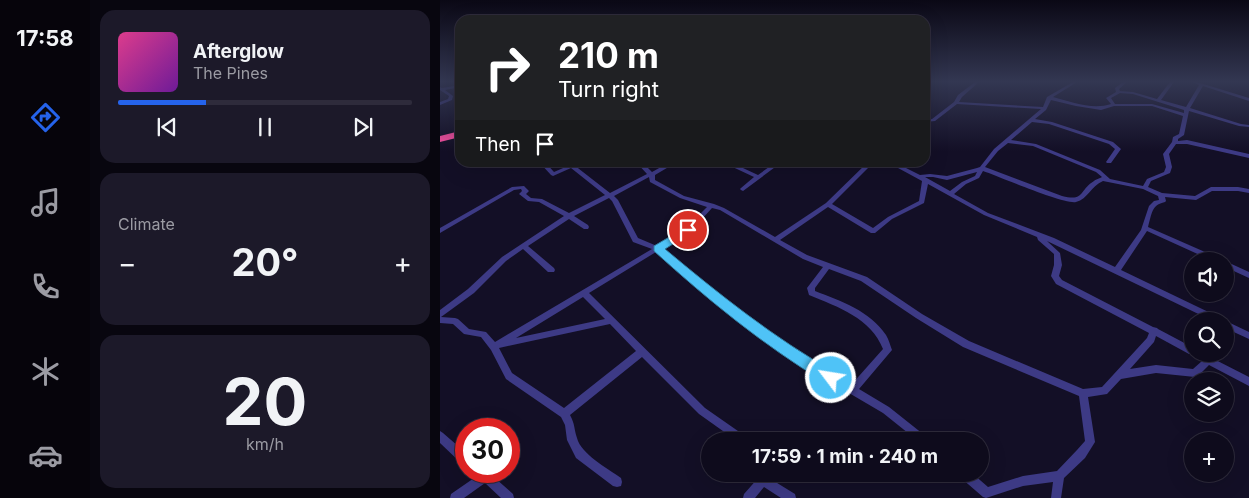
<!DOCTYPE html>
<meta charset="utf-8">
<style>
body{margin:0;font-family:Inter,sans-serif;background:#1c1929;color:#f1f3f6;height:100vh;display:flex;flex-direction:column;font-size:19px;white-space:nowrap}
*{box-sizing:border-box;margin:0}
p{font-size:16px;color:#9b9ba3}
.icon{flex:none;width:28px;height:28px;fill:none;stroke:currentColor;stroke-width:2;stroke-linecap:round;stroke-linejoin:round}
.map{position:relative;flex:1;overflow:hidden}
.drawer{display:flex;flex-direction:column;gap:10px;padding:10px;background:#08060f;width:350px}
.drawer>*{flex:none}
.banner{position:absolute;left:15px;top:15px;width:475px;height:152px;border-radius:15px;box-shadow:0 5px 20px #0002,0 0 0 1px #2e2b3b;background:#202124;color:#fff;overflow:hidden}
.controls{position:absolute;left:744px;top:252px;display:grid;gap:10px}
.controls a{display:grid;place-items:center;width:50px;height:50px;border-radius:50%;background:#0e0b1c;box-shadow:0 5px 20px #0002,0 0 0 1px #2e2b3b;font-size:25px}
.speed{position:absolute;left:15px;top:418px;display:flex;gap:10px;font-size:25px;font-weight:700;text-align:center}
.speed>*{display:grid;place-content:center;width:65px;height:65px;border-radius:50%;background:#0e0b1c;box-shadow:0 5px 20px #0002,0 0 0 1px #2e2b3b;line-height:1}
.speed .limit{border:8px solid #d22;background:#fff;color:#111}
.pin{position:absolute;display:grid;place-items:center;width:42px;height:42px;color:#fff;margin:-21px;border:2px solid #fff;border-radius:50%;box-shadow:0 1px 5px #0007}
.me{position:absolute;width:55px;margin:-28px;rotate:301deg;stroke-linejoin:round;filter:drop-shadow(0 0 4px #0008)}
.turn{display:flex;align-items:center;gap:18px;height:105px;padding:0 20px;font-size:22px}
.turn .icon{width:65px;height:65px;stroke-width:2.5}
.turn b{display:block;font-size:35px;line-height:42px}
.then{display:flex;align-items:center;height:48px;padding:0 20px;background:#0003;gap:10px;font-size:19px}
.big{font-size:38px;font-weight:700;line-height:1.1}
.drawer .widget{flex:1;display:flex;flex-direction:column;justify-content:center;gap:8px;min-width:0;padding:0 18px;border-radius:15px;background:#1c1929}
.drawer .dial{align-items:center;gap:0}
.dial b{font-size:65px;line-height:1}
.song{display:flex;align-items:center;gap:15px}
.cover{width:60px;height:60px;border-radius:8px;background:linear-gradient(135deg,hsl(330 70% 55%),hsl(280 70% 35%))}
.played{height:5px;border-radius:2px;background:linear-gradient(90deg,#2563eb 30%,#2e2b3b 30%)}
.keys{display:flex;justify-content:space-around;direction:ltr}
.heat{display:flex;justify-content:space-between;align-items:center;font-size:28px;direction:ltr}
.trip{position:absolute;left:261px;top:432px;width:288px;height:50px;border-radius:25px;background:#0e0b1c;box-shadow:0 5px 20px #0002,0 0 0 1px #2e2b3b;font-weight:700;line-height:50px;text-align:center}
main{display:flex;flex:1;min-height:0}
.tabs{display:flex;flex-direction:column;width:90px;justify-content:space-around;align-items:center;background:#06040b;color:#9b9ba3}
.tabs .icon{width:35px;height:35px}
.tabs .current{color:#2563eb}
.tabs b{font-size:22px;color:#f1f3f6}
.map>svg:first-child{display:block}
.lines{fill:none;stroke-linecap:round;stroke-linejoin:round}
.street{fill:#3d3a85;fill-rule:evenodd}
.highway{fill:#ff4fa3;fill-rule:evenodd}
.route{fill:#4fc3f7;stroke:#337fa1}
</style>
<main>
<nav class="tabs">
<b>17:58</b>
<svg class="icon current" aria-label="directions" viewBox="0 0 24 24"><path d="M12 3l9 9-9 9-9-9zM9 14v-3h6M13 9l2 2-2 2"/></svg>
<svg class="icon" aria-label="music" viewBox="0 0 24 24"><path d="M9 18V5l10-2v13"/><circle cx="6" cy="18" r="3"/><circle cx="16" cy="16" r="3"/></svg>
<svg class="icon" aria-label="phone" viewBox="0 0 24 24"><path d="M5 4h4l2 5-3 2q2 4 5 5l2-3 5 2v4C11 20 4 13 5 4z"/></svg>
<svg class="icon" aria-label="climate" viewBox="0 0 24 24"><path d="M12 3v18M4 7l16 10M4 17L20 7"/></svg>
<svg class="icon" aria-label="car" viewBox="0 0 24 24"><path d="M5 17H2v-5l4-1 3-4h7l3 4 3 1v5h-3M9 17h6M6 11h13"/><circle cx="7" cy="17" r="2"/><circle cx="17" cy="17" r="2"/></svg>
</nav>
<section class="drawer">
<div class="widget">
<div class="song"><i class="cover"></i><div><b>Afterglow</b><p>The Pines</p></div></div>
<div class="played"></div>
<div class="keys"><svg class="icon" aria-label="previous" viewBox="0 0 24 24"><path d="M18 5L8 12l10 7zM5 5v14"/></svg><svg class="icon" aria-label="pause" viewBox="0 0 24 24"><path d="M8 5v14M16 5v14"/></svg><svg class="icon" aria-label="next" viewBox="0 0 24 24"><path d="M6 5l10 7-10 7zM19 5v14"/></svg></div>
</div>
<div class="widget"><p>Climate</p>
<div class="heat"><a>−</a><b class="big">20°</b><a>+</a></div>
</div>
<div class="widget dial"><b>20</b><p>km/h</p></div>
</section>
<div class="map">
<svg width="809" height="498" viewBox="0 0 809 498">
<rect width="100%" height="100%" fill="#130f26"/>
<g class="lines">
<path class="street" d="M 535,82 L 539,82 L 522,97 L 519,102 L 603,107 L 607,97 L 633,82 L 637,82 L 613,97 C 632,102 652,110 671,104 L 666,98 L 676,92 L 675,88 L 683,82 L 687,82 L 679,89 L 680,91 L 693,92 L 717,99 L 730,82 L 734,82 L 721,100 L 746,107 L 759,85 L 752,82 L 757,82 L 809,98 L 809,101 L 763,86 L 750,108 L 801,124 L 809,125 L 809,127 L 799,126 L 749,111 L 744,135 L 738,139 L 738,141 L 747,140 L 809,154 L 809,158 L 747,144 L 736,144 L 729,154 L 732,167 L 730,173 L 711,181 L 708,187 L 722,193 L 755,196 L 771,187 L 798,187 L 809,189 L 809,193 L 798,191 L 772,191 L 756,200 L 725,197 L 726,201 L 725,202 C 711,205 712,214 708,227 L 781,259 L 782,261 L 773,261 L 707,231 L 681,270 L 783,319 L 784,321 L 788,322 L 809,332 L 809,339 L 785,328 L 785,321 L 773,321 L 607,241 L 620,253 L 622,265 L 619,276 L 622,280 L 713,327 L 717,328 L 718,329 L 752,347 L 752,354 L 764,354 L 809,377 L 809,386 L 769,365 L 758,376 L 755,377 L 716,373 L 681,379 L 667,394 L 648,397 L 655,442 L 645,458 L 624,478 L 621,498 L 611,498 L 613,482 L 583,486 L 546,498 L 543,497 L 521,478 L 520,474 L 533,474 L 548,487 L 583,476 L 617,471 L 637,450 L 645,441 L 639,396 L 523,347 L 476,318 L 421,281 L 389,269 L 375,288 L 375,291 C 401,301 430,311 446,335 C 449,340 450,345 452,350 L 419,389 L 449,407 L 488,438 L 490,441 L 478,441 L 443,413 L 346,356 L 277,305 L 216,252 L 149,293 L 265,408 L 308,438 L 310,441 L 297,441 L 259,414 L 202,357 L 130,415 C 135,424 134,429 137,438 C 141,454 167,468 181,478 L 182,482 L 181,486 L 177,487 L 173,486 L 136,458 L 127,440 L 125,425 L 121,417 L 66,379 L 51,350 L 41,337 L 24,334 L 13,324 L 0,323 L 0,310 L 28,289 L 62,257 L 124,216 L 99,202 L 88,201 L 79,194 L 82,191 L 81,189 L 74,190 L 0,233 L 0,228 L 72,187 L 84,186 L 89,191 L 86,194 L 91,198 L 102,199 L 129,213 L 165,195 L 131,168 L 113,176 L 111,175 L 99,162 L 105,162 L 114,172 L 130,165 L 134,165 L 170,193 L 207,174 L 196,162 L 202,162 L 212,172 L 230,162 L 237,162 L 215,175 L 215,180 L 244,196 L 274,204 L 284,208 L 335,237 L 386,203 L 428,162 L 434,162 L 392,204 L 433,228 L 448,217 L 479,201 L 482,181 L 447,162 L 454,162 L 480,175 L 490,174 L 507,176 L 537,168 L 540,167 L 554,149 L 601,109 L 517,104 L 495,121 L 485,122 L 485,120 L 492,119 L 514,102 L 518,95 ZM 680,93 L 693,94 L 744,110 L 744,113 L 712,104 L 675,104 L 671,98 ZM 611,100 L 636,106 L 661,110 L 674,106 L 712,106 L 743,116 L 739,134 L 733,137 L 732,142 L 723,154 L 726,167 L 724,172 L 707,179 L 703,186 L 670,179 L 660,170 L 596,144 L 571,140 L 592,122 L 609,124 L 669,144 L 675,149 L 666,162 L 667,163 L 671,163 L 681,149 L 673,142 L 612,122 L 595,119 L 606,110 ZM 568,143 L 593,146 L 656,172 L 662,177 C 660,178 655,180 654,181 C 639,190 645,202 622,196 L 545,167 L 558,151 ZM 543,171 C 558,176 625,205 636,202 C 648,199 651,186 663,181 L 703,189 L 718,196 L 719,200 L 714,201 L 709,206 L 701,230 L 675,267 L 614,238 L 548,213 L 514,194 L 526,184 L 539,178 ZM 537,172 L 535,176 L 522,182 L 510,191 L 485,177 L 493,177 L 507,180 ZM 209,177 L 210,182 L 240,198 L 267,207 L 246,228 L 217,246 L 198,238 L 178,200 L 174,196 ZM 488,184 L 544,215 L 597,237 L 598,240 L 614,254 L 614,265 L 611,276 L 616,284 L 709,333 L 707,338 L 662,387 L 643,389 L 529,341 L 482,314 L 427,277 L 367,255 L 340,240 L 388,207 L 431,233 L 435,233 L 452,219 L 484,203 ZM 169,198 L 172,201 L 193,242 L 212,249 L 55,342 L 46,332 L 29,329 L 18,319 L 15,318 L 1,317 L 34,293 L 66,261 L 83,249 L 108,272 L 114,272 L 115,270 L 114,268 L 88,246 L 129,219 L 144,229 L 148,229 L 149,227 L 148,225 L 134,216 ZM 272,208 L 280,210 L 363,259 L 383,267 L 367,288 L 369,295 C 398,307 431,318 443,349 L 411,385 L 352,350 L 283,301 L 221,249 L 250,232 ZM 143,297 L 165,319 L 76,338 ZM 170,324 L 196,351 L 124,408 L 72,373 L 59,348 ZM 716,336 L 749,354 L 753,354 L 754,357 L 762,361 L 753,369 L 716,365 L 690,369 L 714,342 Z
M 20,85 L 20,87 L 5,90 L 13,96 L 12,100 L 0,105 L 0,102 L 8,99 L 9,96 L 0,90 L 0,87 L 2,88 Z
M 282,162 L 290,162 L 318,175 L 336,162 L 342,162 L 303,191 L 301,190 L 300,189 L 301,188 L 314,177 Z
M 785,261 L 809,272 L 809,278 L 785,267 Z
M 0,431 L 3,433 L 26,453 L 26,465 L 22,464 L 0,443 Z
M 34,471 L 47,471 L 73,494 L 74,498 L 61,498 L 45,483 L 24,498 L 10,498 L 11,494 L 37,476 Z
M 320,474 L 330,474 L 329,478 L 355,494 L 356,498 L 341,498 L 324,487 L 315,498 L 303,498 L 304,494 L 319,477 Z"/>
<path class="highway" d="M 20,131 L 20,137 L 0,142 L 0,136 Z"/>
</g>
<linearGradient id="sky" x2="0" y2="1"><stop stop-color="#0a0815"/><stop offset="0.54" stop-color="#333752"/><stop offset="1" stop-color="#333752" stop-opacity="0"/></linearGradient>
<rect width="809" height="151" fill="url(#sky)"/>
<path class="route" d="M 248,226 L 253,230 L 252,232 L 225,249 C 280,295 334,338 396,373 L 398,378 L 396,383 L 391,385 L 386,383 C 323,345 268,300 214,251 L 214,246 Z"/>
</svg>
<div class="controls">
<a><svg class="icon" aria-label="sound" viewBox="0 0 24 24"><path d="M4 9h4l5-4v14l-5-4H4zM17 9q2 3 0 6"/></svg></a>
<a><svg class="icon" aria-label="search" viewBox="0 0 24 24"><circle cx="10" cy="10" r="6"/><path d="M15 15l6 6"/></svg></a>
<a><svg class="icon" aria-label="layers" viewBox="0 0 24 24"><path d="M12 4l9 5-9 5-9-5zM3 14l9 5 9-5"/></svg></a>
<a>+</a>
</div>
<div class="speed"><div class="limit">30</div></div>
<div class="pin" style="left:248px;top:230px;background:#d93025"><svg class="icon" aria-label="arrive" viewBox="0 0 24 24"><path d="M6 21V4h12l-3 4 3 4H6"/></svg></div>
<svg class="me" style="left:391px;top:378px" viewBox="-20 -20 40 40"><circle r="17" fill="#4fc3f7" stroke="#fff" stroke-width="3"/><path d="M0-11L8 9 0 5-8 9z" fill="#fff"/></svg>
<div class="trip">17:59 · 1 min · 240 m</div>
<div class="banner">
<div class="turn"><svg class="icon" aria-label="right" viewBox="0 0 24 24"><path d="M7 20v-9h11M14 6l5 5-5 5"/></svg><div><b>210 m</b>Turn right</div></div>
<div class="then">Then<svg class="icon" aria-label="arrive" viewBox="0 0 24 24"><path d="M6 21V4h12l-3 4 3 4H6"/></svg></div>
</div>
</div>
</main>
